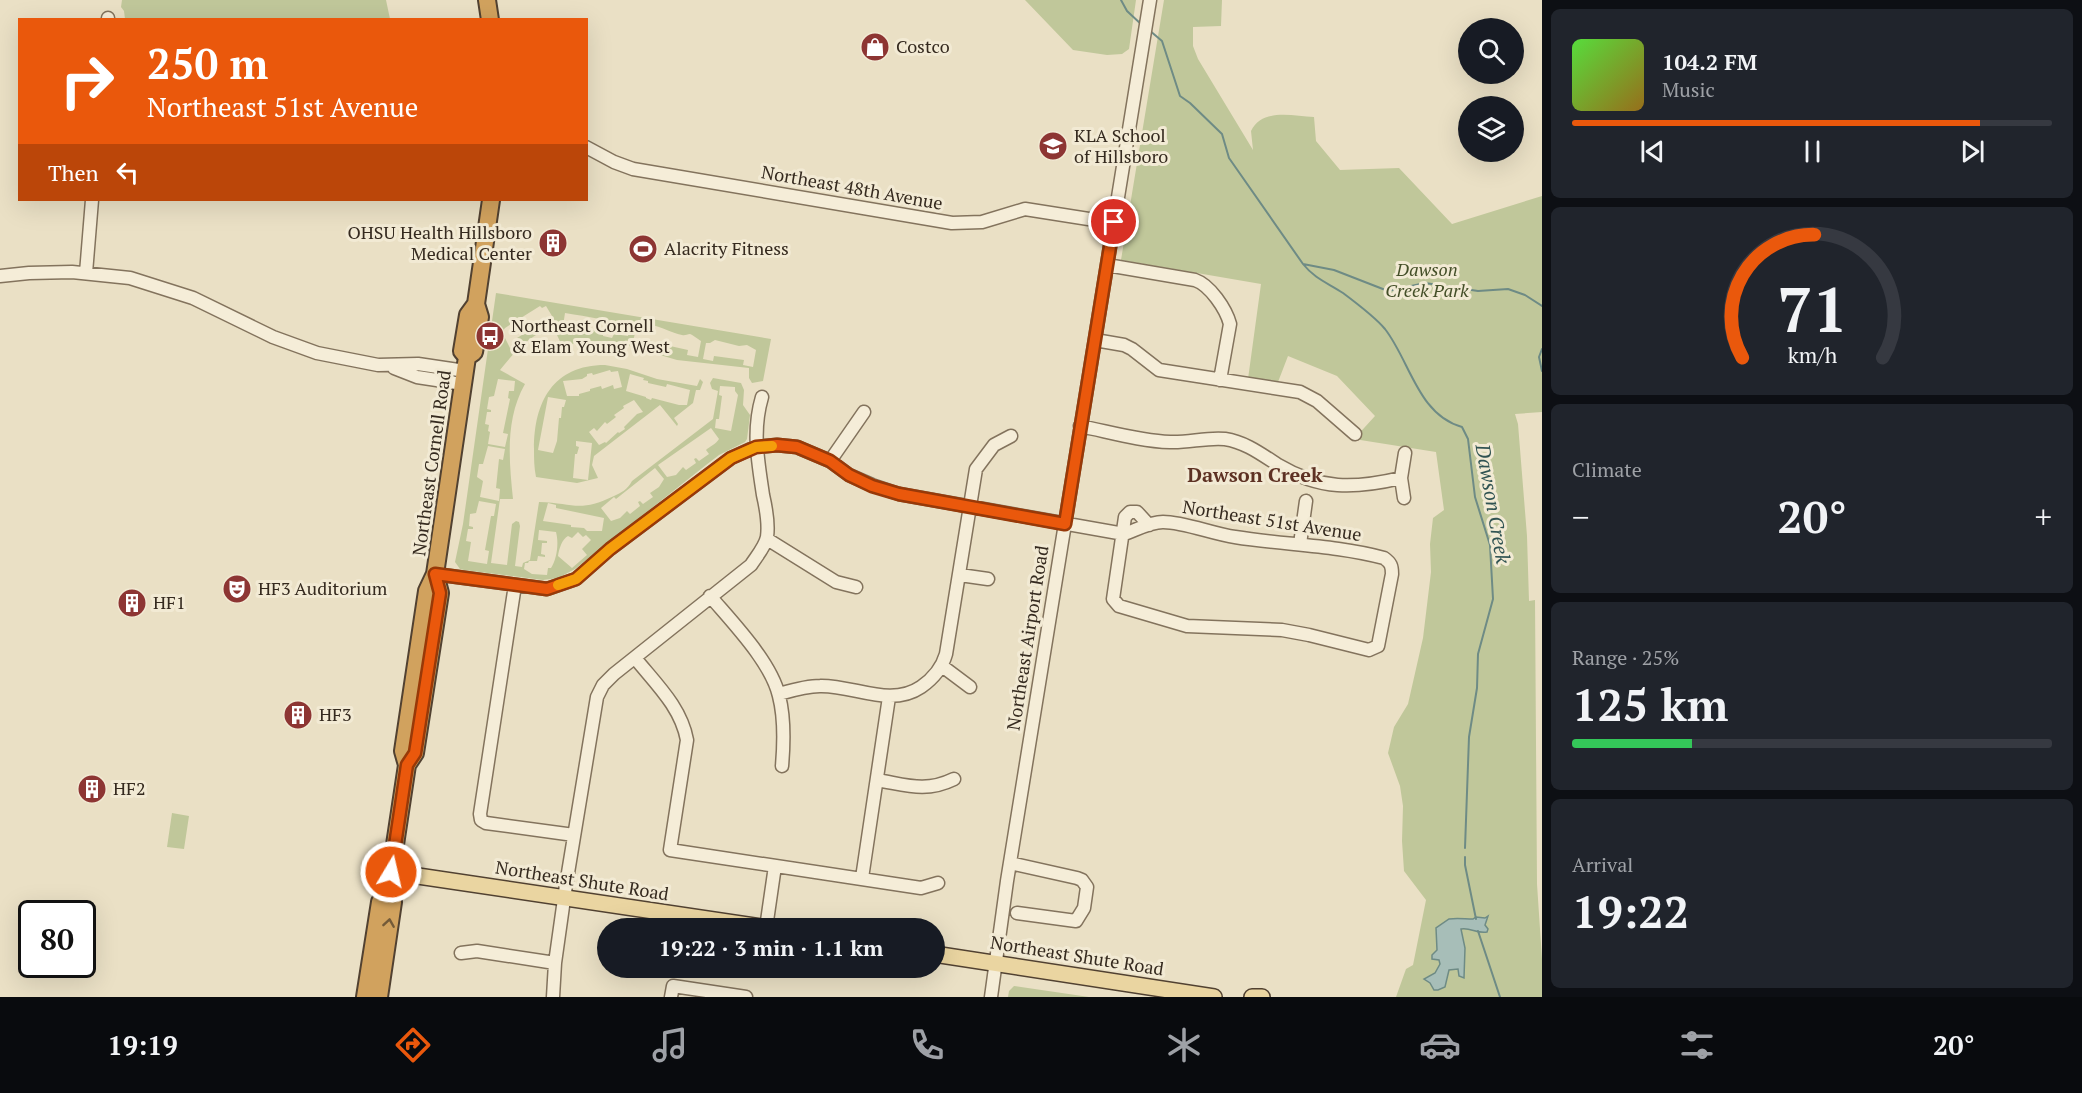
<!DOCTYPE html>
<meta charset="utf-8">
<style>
body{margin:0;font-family:"PT Serif",serif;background:#20242c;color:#f1f3f6;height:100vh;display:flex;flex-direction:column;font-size:22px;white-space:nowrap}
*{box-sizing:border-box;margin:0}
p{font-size:20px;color:#9ea1a6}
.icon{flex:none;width:33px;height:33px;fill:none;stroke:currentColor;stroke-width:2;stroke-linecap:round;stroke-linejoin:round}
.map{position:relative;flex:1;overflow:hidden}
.side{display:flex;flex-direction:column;gap:9px;padding:9px;background:#0d0f14;width:540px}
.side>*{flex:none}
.guide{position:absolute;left:18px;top:18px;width:570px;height:183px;border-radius:0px;box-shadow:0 6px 24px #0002;background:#ea580c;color:#fff;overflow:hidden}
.fabs{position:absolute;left:1458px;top:18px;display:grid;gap:12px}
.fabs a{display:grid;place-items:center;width:66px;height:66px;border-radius:50%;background:#171b24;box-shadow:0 6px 24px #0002;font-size:30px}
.speed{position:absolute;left:18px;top:900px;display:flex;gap:12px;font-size:30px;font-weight:700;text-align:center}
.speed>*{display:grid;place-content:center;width:78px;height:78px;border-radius:50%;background:#171b24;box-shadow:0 6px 24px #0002;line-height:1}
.speed .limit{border:3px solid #111;border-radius:9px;background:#fff;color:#111}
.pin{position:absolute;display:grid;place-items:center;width:51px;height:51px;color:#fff;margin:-26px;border:3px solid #fff;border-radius:50%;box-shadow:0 2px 6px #0007}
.me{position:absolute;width:66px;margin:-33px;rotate:9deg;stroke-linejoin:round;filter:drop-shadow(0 0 4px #0008)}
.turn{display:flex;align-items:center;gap:21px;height:126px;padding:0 30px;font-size:27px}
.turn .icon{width:78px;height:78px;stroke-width:2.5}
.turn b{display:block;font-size:42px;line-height:51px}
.then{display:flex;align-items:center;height:57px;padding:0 30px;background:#0003;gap:12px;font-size:22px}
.big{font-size:45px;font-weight:700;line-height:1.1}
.side .tile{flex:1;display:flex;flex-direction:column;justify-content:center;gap:9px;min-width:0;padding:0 21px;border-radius:9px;background:#20242c}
.side .dial{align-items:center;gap:0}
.dial svg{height:156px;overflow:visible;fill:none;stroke:#363941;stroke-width:7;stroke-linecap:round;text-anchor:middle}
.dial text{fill:#f1f3f6;stroke:none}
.song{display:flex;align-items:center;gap:18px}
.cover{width:72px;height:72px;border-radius:9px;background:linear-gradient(135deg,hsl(110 70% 55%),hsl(40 70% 35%))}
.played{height:6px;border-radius:3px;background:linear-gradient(90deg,#ea580c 85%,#363941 85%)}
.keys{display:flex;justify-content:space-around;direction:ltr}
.heat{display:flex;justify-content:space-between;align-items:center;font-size:33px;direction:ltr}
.charge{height:9px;border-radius:4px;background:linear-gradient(90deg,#34c759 25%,#363941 0)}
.trip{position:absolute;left:597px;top:918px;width:348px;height:60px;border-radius:30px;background:#171b24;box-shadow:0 6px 24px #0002;font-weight:700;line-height:60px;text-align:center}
.dock{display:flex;height:96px;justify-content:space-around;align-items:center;background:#090b0e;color:#9ea1a6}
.dock .icon{width:42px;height:42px}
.dock .selected{color:#ea580c}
.dock b{font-size:27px;color:#f1f3f6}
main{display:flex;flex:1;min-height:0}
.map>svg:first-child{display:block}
.green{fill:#c0c79a;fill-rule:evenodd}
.water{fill:#a7beb8;stroke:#6e8b85;stroke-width:1.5}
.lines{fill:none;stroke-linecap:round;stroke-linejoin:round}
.stream{stroke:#6e8b85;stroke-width:2}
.minor-casing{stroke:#83735d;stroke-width:15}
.major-casing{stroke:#514131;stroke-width:18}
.highway-casing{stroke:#514131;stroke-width:20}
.minor{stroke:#f5edd8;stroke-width:12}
.major{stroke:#ead5a1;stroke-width:15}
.highway{stroke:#d1a25e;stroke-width:16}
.oneway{stroke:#735a38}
.route-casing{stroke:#983908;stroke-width:15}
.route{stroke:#ea580c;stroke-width:10}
.slow{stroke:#f59e0b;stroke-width:10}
.labels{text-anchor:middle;stroke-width:6;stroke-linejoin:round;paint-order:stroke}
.poi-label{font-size:18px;fill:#352a1f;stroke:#f2ead4;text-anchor:start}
.street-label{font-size:18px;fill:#352a1f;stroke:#f2ead4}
.park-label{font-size:18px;font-style:italic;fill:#444f28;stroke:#f2ead4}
.neighbourhood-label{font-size:20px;font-weight:bold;fill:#5d3123;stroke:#f2ead4}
.water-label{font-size:20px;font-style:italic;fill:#305352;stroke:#f2ead4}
</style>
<main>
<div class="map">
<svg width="1542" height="997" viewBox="0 0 1542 997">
<rect width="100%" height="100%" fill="#eae0c5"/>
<path class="green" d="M 122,0 L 386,0 L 390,19 L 125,19 L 124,11 L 121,7 Z
M 1025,0 L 1136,0 L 1129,49 L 1122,54 L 1107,55 L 1073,50 Z
M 1164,0 L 1222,0 L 1221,26 L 1193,27 L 1193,46 L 1198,59 L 1253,150 L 1251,131 C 1262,108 1292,116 1314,117 L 1316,141 L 1340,170 L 1399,168 L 1452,224 L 1542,196 L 1542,412 L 1515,414 L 1518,424 L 1527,536 L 1529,601 L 1535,600 L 1537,884 L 1542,959 L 1542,997 L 1396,997 L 1406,969 L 1413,965 L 1426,900 L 1404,871 L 1402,841 L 1403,806 L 1400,786 L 1388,753 L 1394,727 L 1408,704 L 1423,638 L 1431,572 L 1430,544 L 1433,518 L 1444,510 L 1436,452 L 1354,439 L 1375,416 L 1337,376 L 1288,356 L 1278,382 L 1248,379 L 1261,284 L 1121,260 Z
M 496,293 L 771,339 L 763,381 L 752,383 L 749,378 L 749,368 L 677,360 L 612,341 L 586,341 L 562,346 L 553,326 C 528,337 517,349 500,370 L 525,384 C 505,419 509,460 513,499 L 500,499 L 491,563 L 507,565 L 512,524 L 516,521 L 519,522 L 520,526 L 515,566 L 522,567 L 523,563 L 530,560 L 539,502 C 574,503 579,513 614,496 C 621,493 628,489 632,481 L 713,419 L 718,391 L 712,389 L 710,383 L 713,378 L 741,383 L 744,390 L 743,405 L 750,415 L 747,439 L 745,442 L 719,455 L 706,465 L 575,569 L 558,578 L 543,580 L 464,570 L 460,569 L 455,562 L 463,524 ZM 540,306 L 542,308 L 546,306 L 555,321 L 545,326 L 543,322 L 517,338 L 519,341 L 510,348 L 502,332 L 505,328 ZM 565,313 C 589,317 608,320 630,325 L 628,336 L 614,334 L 612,338 L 603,336 L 603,332 L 575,327 L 576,322 L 573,322 L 573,331 L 563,330 L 561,326 L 563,326 ZM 643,324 C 655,323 671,333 682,335 C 685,336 687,334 690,334 C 693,335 698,339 701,341 L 698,357 L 687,355 L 688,350 L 652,342 L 652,341 L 645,339 L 643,344 L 633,341 L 637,326 L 642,326 ZM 715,340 L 739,346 L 747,345 L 756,350 L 753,367 L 743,365 L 744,360 L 714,356 L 713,361 L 703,359 L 706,343 L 710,343 ZM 498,379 L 515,381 L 514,391 L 509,391 L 508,398 L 510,399 L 503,433 L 508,434 L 505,447 L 488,444 L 490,432 L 488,431 L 489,425 L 485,424 L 487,412 L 491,412 L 491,410 L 487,409 L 489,397 L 494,396 ZM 720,386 L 735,387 L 735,391 L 738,395 L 731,431 L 715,428 L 716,419 L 719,419 L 722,396 L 719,395 ZM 711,428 L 719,439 C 716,444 709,447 706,450 L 709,454 L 699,461 L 696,458 L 694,459 L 696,463 L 686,470 L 683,467 L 676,475 L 667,477 L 658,465 ZM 488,446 L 505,449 L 503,460 L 499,459 L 496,488 L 500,489 L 499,501 L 480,497 L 483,481 L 477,477 L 479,464 L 483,464 ZM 655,468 L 664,479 L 659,487 L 650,493 L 653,497 L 643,504 L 640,501 L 638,502 L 640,506 L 630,514 L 627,511 L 620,518 L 611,521 L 601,508 L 614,497 L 616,499 ZM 479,501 L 496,504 L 494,516 L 491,516 L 485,550 L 489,551 L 487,564 L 468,561 L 471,542 L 466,541 L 468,529 L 473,529 L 473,527 L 469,526 L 470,514 L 476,513 ZM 548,503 L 556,505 L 556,508 L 604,518 L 602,531 L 587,531 L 584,528 L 571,527 L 571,525 L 543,521 ZM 539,530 L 556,532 C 559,543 557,559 551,568 L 548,568 L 547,575 L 532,574 L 524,569 L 525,563 L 528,563 L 529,561 L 537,561 L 538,556 L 545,557 L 545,555 L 541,554 L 542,543 L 547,543 L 547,541 L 538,540 ZM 578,532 L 583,537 L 586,535 L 591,540 L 582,549 L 587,555 L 572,568 L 558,556 C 559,549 562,539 568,536 L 572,538 Z
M 605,365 L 627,369 L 657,379 L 697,386 L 700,379 L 703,382 L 700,390 L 696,390 L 693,403 L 674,418 L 678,424 L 677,426 L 660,405 L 594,456 L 592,465 L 598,478 L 577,483 L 536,477 C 534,468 534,458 534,449 C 534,402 553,365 605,365 ZM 610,370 L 611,372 L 618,371 L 622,387 L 614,389 L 613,385 L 602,389 L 601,386 L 590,389 L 590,391 L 579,394 L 579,396 L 567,396 L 563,381 L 582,379 L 587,376 L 587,374 L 592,373 L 593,375 ZM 630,374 L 644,378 L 643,380 L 648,381 L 648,383 L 666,387 L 667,384 L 690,390 L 687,405 L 679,405 L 652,398 L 651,400 L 646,398 L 646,397 L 626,391 ZM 548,397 L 566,400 L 564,407 L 562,407 L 561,418 L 559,418 L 557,441 L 553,453 L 538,450 ZM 634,400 L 643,412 L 637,414 L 624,427 L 625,429 L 619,433 L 618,432 L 606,443 L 605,442 L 599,445 L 589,432 L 594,428 L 597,431 L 605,422 L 607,424 L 616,417 L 614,415 L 624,408 L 623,406 ZM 576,441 L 592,443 L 588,480 L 573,478 L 575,454 L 577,454 L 579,447 L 576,446 Z
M 172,813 L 189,816 L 184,849 L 167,847 Z
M 1014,986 L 1089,997 L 1008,997 L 1009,991 Z"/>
<path class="water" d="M 1488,916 L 1485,925 L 1488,929 L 1487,932 C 1477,934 1470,927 1461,929 L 1465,948 L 1464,978 L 1459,976 L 1458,969 L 1449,970 L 1445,987 L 1438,990 L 1434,990 L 1430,983 L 1424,979 L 1435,973 L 1440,964 L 1439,960 L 1432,959 L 1432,955 L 1437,950 L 1436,928 L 1449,919 C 1457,918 1465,919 1473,919 L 1476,917 L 1485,918 Z"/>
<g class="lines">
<path class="stream" d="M 1121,0 L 1127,11 L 1142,25
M 1149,30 L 1162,41 L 1180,96 L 1190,103 L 1222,134 L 1229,158 L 1303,264 C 1315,279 1328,283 1343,293 C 1355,302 1376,318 1385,329 C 1410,361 1418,415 1462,427 L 1468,439 L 1475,497 L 1490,545 L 1493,599 L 1478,654 L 1477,688 L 1469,737 L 1465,848
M 1303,264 L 1334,270 L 1388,291 L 1425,283 L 1478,291 L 1508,289 L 1525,295 L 1542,306
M 1542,349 L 1539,357 L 1542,371
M 1465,857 L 1465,865 L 1476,919
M 1478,931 L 1500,997"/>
<g class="minor-casing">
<path id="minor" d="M 108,20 L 108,18
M 586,147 L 614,162 L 633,169 L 952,223 L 982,222 L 1025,209 L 1114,223
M 1107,265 L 1195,280 C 1210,285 1226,309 1230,324 L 1220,380
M 86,273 L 92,200
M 0,276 L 29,273 L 72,272 L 130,278 L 193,298 L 273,337 L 317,353 L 378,365 L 418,364 L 465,371
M 1095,340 L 1124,345 L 1132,349 L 1159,370 L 1300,392 L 1317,401 L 1355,434
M 394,368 L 417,377 L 463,384
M 1080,426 C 1110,432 1140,441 1170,442 C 1188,443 1207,437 1225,439 C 1245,442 1261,454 1278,465 C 1320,490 1354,489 1401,478 L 1404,498
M 830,461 L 864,412
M 1401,478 L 1405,453
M 767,539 L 836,582 L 856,587
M 1300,544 L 1306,501
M 435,574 L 547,589 L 576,579 L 610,549 L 731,458 L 755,447 L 777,445 L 797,447 L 830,461 L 849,475 L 872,485 L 899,494 L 1124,534 C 1136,530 1150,522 1163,522 C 1184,522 1213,534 1235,537 C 1285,545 1335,545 1384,558 C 1391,563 1392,566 1392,574 L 1378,646 L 1369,650 L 1309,635 L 1282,630 L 1187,626 L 1119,606 L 1113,599 L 1125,517 L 1130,512 L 1137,512 L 1149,525
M 960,575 L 988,579
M 515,585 L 480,814 L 481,820 L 486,823 L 574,835
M 710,596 C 733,623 771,662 779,696 C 785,719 784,743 782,766
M 635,658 C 656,684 681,707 687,740 L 670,850 L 921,888 L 938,883
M 942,666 L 970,687
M 779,694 C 793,690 806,686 820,686 C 854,685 890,708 921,687 C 934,678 942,668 946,654 L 976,469 L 994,445 L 1011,436
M 877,780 C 907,785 925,793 954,779
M 1010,863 L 1077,878 L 1082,880 L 1087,887 L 1084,908 L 1076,921 L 1017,913
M 862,878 L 889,697
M 766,928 L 775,866
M 461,953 L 477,951 L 555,963
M 553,997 L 555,963 L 566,885 L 597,697 L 603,685 L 614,674 L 751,565 C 756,557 765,547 767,537 C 769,523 766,508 763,495 C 758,461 752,431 762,397
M 671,997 L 673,986 L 746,997
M 991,997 L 1007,881 L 1150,0"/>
</g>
<g class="major-casing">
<path id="major" d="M 391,872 L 768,928
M 934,954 L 1214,997
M 1252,997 L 1262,997"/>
</g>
<g class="highway-casing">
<path id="highway" d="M 487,0 L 490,20
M 467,357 L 462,351 L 468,315 L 476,304
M 407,765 L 415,753 L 440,593 L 435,574
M 365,997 L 380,902 L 388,891 L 407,765 L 403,751 L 427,591 L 435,574 L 467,357 L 474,352 L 480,317 L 476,304 L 491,200
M 379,997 L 393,902 L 388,891"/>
</g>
<use href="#minor" class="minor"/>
<use href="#major" class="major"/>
<use href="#highway" class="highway"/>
</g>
<defs><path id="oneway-chevron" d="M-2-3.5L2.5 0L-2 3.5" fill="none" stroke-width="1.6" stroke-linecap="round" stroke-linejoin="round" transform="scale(1.5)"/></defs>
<use class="oneway" href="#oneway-chevron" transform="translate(389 923) rotate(-81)"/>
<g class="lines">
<g class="route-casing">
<path id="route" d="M 391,872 L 407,765 L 415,753 L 440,593 L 435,574 L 547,589 L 576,579 L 610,549 L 731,458 L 756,447 L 777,445 L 797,447 L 830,461 L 849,475 L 872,486 L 899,494 L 1065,524 L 1114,222"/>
</g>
<use href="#route" class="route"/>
<path class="slow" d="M 558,585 L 576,579 L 610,549 L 731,458 L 756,447 L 772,446"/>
</g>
<defs>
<g id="shop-disc" transform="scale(1.5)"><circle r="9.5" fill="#8d3533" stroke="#f2ead4"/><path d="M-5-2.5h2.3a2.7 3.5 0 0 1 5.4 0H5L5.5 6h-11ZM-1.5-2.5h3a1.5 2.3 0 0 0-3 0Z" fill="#fff"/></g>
<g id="school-disc" transform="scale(1.5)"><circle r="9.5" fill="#8d3533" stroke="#f2ead4"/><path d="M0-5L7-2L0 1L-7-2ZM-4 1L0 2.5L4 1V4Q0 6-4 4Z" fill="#fff"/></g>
<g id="building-disc" transform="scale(1.5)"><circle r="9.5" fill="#8d3533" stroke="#f2ead4"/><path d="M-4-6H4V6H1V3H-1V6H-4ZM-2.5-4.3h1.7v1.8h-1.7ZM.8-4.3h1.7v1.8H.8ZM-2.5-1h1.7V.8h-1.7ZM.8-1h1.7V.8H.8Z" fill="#fff"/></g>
<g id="stadium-disc" transform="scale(1.5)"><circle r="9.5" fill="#8d3533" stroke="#f2ead4"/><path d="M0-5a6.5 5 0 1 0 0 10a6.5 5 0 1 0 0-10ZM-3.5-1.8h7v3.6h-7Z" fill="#fff"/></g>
<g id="bus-disc" transform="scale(1.5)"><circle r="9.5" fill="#8d3533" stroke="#f2ead4"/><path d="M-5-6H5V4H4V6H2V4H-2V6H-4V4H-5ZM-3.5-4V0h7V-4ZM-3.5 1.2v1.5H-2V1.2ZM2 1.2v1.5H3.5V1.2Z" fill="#fff"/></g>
<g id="theatre-disc" transform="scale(1.5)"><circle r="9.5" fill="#8d3533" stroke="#f2ead4"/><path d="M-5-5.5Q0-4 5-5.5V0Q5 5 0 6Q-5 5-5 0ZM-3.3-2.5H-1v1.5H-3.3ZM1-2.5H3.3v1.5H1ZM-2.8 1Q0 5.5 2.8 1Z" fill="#fff"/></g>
</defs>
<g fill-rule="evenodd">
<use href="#shop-disc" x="875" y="47"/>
<use href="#school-disc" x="1053" y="146"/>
<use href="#building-disc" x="553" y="243"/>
<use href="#stadium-disc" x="643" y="249"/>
<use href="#bus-disc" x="490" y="336"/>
<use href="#theatre-disc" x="237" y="589"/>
<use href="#building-disc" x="132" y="603"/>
<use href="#building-disc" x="298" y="715"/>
<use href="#building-disc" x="92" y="789"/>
</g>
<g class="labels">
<g class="poi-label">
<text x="896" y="53">Costco</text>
<text x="1074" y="142">KLA School<tspan x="1074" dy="21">of Hillsboro</tspan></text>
<text x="532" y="239" text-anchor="end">OHSU Health Hillsboro<tspan x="532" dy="21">Medical Center</tspan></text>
<text x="664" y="255">Alacrity Fitness</text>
<text x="511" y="332">Northeast Cornell<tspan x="511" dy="21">&amp; Elam Young West</tspan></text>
<text x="258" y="595">HF3 Auditorium</text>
<text x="153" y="609">HF1</text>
<text x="319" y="721">HF3</text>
<text x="113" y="795">HF2</text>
</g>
<g class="street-label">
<text transform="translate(852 188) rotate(10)" y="6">Northeast 48th Avenue</text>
<text transform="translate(432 463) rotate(-82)" y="6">Northeast Cornell Road</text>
<text transform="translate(1272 521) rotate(9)" y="6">Northeast 51st Avenue</text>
<text transform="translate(1028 638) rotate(-81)" y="6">Northeast Airport Road</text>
<text transform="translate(582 881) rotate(9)" y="6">Northeast Shute Road</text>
<text transform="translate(1077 956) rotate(9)" y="6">Northeast Shute Road</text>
</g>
<g class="park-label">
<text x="1427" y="276">Dawson<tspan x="1427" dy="21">Creek Park</tspan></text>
</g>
<g class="neighbourhood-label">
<text x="1255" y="482">Dawson Creek</text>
</g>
<g class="water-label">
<text transform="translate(1493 504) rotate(80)" y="7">Dawson Creek</text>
</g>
</g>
</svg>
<div class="fabs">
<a><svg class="icon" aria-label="search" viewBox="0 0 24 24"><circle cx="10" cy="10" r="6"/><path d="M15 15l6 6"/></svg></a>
<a><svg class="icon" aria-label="layers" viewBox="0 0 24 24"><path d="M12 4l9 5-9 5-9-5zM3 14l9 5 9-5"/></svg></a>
</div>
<div class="speed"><div class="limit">80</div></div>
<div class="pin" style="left:1114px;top:222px;background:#d93025"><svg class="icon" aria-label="arrive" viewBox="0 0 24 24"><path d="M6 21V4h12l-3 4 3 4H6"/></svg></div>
<svg class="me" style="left:391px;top:872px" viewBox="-20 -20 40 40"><circle r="17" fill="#ea580c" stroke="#fff" stroke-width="3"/><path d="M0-11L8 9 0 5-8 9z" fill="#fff"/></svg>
<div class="trip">19:22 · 3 min · 1.1 km</div>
<div class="guide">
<div class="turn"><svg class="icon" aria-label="right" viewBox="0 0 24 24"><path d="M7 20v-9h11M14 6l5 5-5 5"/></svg><div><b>250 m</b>Northeast 51st Avenue</div></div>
<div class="then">Then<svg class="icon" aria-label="left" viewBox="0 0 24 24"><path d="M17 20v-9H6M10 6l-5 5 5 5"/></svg></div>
</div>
</div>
<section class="side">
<div class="tile">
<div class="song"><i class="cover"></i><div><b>104.2 FM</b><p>Music</p></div></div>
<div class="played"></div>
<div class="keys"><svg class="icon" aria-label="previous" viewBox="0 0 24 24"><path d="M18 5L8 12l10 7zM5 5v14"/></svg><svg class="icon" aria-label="pause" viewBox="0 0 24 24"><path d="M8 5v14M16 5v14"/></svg><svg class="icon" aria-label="next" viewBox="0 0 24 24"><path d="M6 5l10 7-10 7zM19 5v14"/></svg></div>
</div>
<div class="tile dial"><svg viewBox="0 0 100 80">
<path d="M14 69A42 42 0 1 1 86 69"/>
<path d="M14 69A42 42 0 0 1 51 6" stroke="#ea580c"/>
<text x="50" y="56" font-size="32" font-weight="700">71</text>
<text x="50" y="72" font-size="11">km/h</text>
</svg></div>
<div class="tile"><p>Climate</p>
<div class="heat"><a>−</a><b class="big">20°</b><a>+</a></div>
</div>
<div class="tile"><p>Range · 25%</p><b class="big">125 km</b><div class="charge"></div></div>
<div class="tile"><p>Arrival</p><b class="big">19:22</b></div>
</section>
</main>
<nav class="dock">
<b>19:19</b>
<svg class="icon selected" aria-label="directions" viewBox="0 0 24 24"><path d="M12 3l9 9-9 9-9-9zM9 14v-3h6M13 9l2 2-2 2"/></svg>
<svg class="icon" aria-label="music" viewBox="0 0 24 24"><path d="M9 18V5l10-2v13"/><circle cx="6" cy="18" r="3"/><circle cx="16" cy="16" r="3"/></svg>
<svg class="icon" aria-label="phone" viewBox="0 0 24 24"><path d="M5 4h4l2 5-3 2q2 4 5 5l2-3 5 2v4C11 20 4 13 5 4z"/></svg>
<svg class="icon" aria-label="climate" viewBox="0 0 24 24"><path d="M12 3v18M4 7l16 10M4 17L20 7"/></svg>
<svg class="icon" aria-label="car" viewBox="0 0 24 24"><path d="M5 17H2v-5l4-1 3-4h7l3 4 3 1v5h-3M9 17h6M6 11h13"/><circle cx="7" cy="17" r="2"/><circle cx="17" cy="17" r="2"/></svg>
<svg class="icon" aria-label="filters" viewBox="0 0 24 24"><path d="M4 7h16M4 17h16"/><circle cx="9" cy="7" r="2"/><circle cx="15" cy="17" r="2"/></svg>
<b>20°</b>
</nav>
